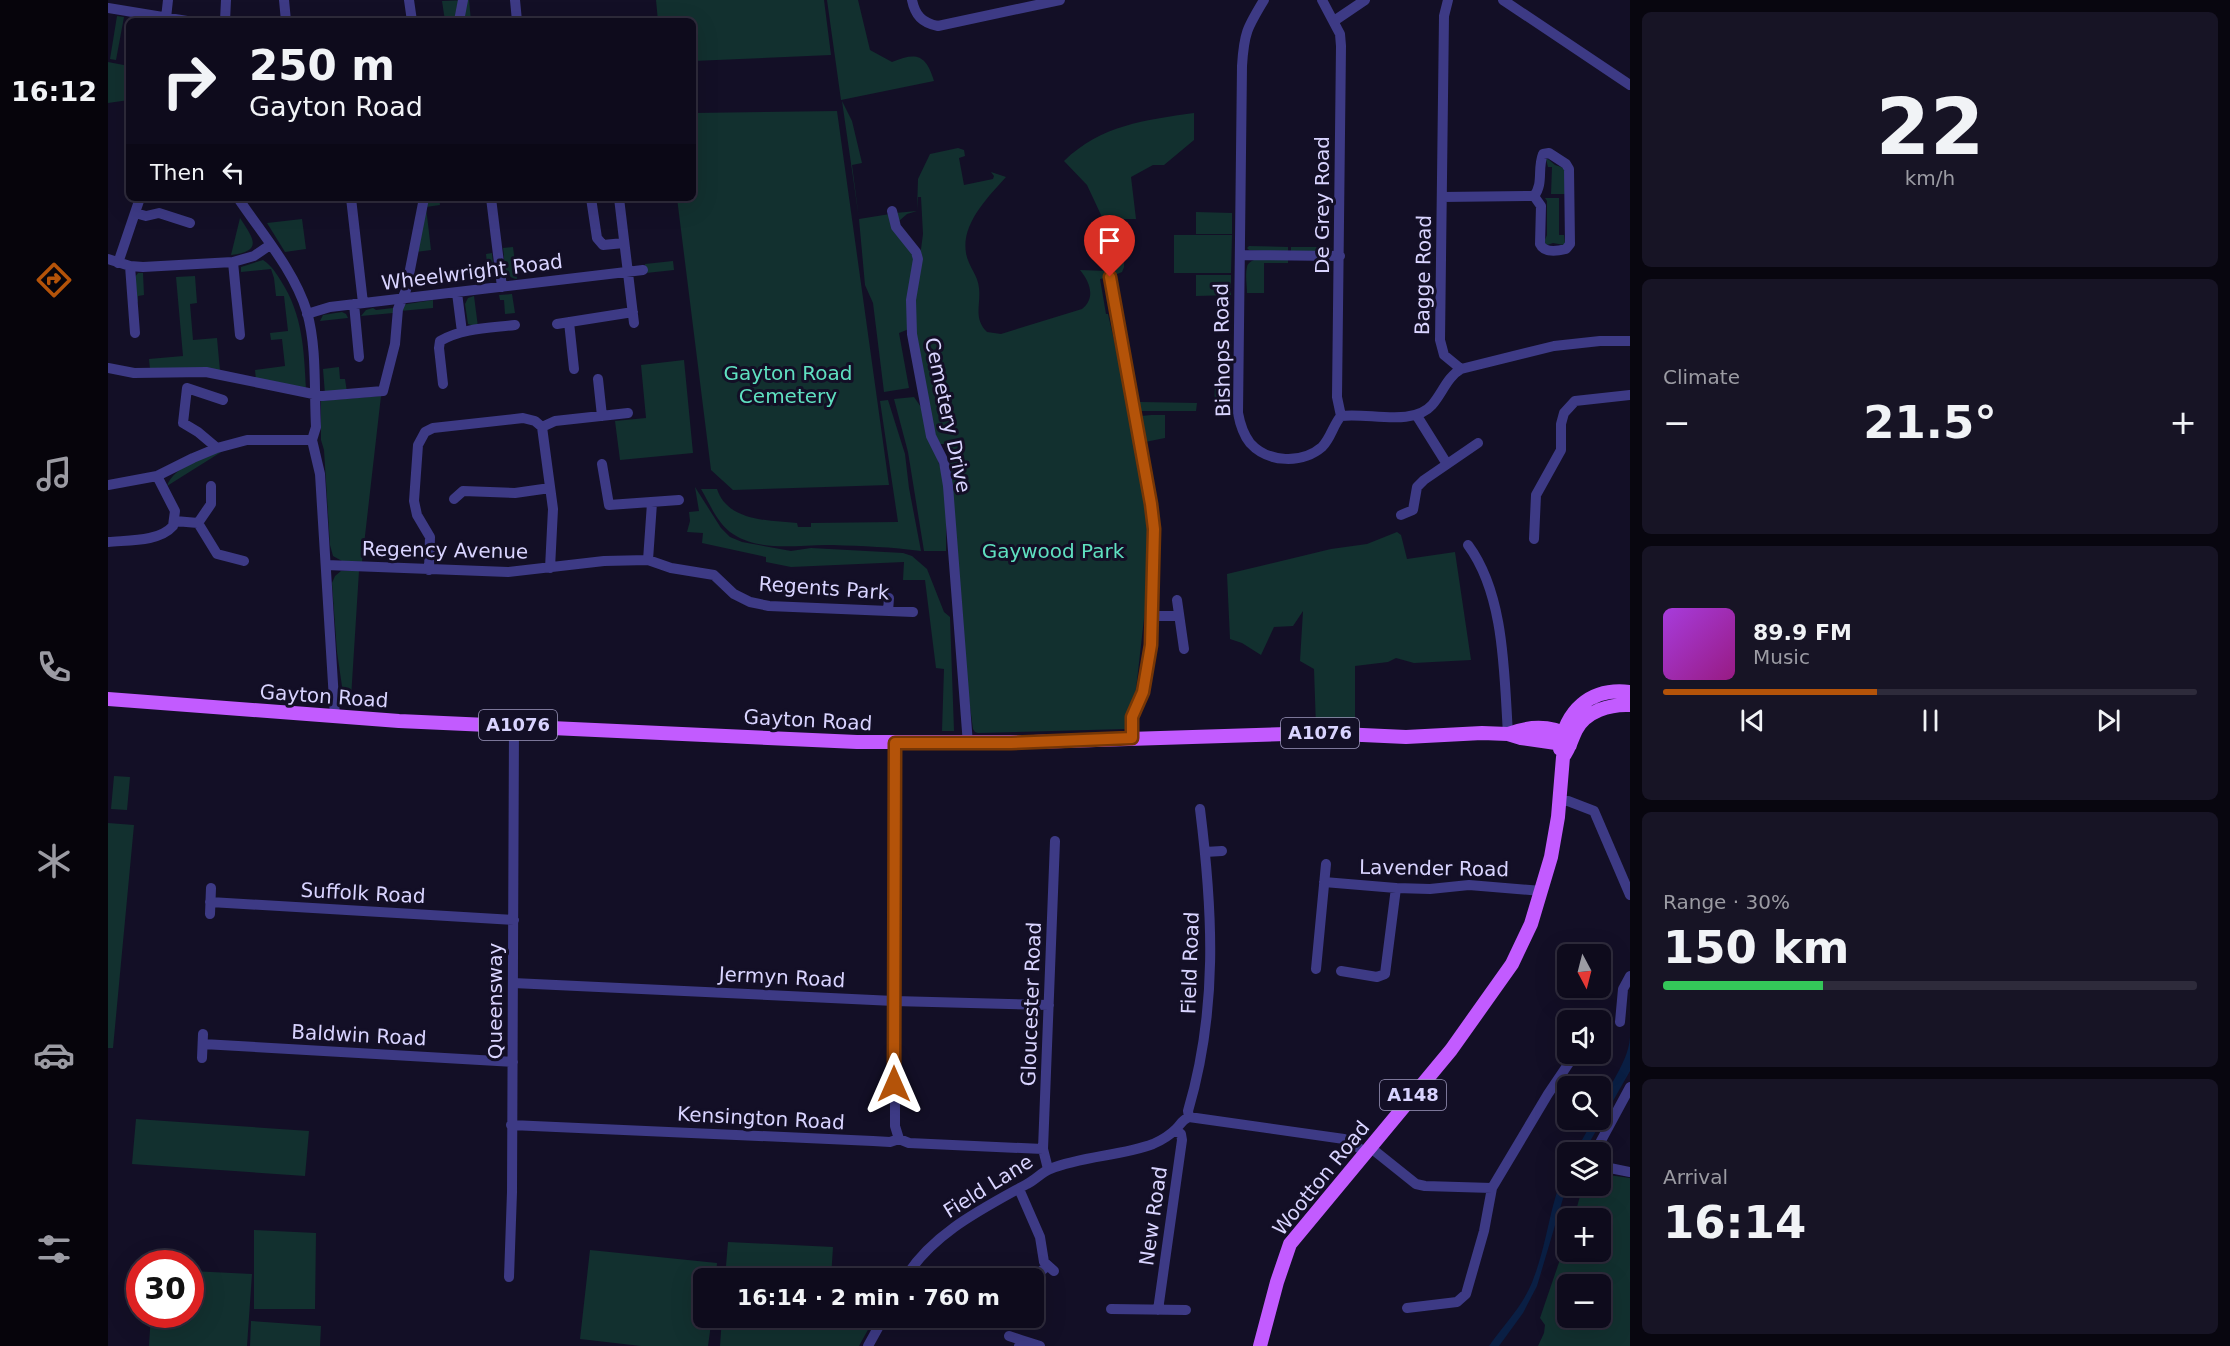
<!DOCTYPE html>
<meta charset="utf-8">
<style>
body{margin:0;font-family:"DejaVu Sans",sans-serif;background:#171425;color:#f1f3f6;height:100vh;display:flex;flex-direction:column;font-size:22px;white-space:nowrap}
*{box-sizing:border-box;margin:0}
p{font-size:20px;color:#9b9ba3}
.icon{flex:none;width:33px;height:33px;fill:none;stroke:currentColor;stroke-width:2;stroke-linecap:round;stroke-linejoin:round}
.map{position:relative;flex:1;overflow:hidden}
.side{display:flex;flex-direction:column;gap:12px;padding:12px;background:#08060f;width:600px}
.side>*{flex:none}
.top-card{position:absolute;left:18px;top:18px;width:570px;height:183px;border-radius:9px;box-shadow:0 6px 24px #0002,0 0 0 2px #2e2b3b;background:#0e0b1c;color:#f1f3f6;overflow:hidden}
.needle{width:39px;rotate:173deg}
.buttons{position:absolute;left:1449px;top:944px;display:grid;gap:12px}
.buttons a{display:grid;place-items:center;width:54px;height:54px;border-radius:9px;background:#0e0b1c;box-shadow:0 6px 24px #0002,0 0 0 2px #2e2b3b;font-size:30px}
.speed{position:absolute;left:18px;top:1250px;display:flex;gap:12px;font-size:30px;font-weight:700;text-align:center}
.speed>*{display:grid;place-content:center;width:78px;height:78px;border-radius:50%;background:#0e0b1c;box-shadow:0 6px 24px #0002,0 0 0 2px #2e2b3b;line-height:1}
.speed .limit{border:9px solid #d22;background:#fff;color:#111}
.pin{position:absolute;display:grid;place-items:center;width:51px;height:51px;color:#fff;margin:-62px -26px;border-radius:50% 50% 50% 0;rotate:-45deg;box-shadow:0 0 6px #0007}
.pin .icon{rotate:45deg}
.me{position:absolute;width:66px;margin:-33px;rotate:0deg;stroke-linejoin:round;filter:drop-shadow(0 0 4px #0008)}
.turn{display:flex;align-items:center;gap:21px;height:126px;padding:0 24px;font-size:27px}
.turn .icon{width:78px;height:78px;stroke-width:2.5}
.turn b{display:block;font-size:42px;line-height:51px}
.then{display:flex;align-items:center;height:57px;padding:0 24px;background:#0003;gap:12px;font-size:22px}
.big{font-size:45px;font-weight:800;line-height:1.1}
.side .widget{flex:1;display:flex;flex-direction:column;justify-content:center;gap:9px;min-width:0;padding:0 21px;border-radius:9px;background:#171425}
.side .dial{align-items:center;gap:0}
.dial b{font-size:78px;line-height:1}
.song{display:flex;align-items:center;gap:18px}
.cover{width:72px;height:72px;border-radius:9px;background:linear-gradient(135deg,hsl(280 70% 55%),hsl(310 70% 35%))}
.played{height:6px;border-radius:3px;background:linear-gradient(90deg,#b45309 40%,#2e2b3b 40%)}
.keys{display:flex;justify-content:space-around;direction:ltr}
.heat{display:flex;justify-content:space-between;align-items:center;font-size:33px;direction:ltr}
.charge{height:9px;border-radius:4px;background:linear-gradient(90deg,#34c759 30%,#2e2b3b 0)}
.trip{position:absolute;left:585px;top:1268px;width:351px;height:60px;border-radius:9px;background:#0e0b1c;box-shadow:0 6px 24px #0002,0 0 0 2px #2e2b3b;font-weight:800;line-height:60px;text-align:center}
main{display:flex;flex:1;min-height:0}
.tab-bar{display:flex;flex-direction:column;width:108px;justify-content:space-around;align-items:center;background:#06040b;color:#9b9ba3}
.tab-bar .icon{width:42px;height:42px}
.tab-bar .on{color:#b45309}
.tab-bar b{font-size:27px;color:#f1f3f6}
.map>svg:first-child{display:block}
.green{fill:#12302f;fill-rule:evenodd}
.water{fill:#0a1f44}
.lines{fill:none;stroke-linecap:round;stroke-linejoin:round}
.minor{stroke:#3d3a85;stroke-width:10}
.major{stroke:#c25bff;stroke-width:14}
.route-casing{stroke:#753606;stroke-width:15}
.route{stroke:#b45309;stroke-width:10}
.labels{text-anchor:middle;stroke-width:6;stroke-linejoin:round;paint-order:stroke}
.shield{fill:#130f26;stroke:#9e99be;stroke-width:1.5}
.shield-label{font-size:18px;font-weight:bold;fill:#d9d4ff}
.street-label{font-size:20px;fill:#d9d4ff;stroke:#130f26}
.park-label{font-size:20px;fill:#5fe0c0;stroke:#130f26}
</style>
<main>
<nav class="tab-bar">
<b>16:12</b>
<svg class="icon on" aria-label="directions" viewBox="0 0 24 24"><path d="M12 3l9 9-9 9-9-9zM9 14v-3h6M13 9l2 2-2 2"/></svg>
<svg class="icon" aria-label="music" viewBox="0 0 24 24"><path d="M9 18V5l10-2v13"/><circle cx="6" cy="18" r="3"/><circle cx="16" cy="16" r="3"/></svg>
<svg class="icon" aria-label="phone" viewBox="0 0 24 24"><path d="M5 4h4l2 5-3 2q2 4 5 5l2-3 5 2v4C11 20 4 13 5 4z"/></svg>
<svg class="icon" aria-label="climate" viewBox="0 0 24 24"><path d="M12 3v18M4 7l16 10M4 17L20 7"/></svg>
<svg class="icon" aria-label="car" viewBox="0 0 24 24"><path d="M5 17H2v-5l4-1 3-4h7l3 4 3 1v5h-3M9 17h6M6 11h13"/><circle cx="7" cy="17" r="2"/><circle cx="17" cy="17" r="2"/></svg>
<svg class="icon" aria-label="filters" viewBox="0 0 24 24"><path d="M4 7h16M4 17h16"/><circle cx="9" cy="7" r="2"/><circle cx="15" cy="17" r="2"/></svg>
</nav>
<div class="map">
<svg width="1522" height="1346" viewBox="0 0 1522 1346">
<rect width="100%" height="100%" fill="#130f26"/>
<path class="green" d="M 361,0 L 363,21 L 337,21 L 334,1 Z
M 548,0 L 716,0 L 723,55 L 585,61 L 585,21 L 550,21 Z
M 719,0 L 750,0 L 762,50 L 784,62 C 808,52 818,54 826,81 L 733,100 Z
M 9,16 L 16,17 L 8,60 L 2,59 Z
M 0,62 L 21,66 L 21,100 L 0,103 Z
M 734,101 L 744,121 L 754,163 L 744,165 L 751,219 L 782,214 L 806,255 L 801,329 L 791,333 L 801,388 L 776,392 L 765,303 L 757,285 L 751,219 Z
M 729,111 L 781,485 L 625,490 L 603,470 L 569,198 L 585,198 L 585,113 Z
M 1086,113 L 1086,140 L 1056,165 L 1045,165 L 1023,177 L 1028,219 L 1016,219 L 1016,267 L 1014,272 L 1004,276 L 996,244 L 1001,232 L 979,185 L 956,161 C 993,125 1037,120 1086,113 Z
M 850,148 L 856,150 L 857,156 L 851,158 L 856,185 L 885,179 L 886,176 L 883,172 L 898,177 C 880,197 853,224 858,253 C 860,266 870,275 871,288 C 873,305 865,318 879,332 L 893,334 L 974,309 C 988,298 982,282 972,270 L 999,271 L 1000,277 L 992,279 L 998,314 L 1000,314 L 1027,432 L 1043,557 L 1027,698 L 1020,713 L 1018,729 L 870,733 L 867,732 L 865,729 L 854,647 L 842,457 L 838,444 L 831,444 L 826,436 L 804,318 L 815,234 L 813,197 L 810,197 L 809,211 L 799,214 L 791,221 L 787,213 L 809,211 L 810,179 L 822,154 Z
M 1438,159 L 1440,159 L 1447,165 L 1456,168 L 1459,194 L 1443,194 L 1444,167 L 1440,167 Z
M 320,198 L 331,198 L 332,205 L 318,207 L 323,250 L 308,252 Z
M 1437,198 L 1451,198 L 1451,235 L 1456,235 L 1457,243 L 1456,245 L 1445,243 L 1439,245 L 1436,242 L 1439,235 L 1439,201 Z
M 1088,212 L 1124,213 L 1124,234 L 1088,234 Z
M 132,218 C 145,238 156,251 123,255 Z
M 194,219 L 198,249 L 177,252 L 159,223 Z
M 1066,235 L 1124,235 L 1123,273 L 1066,273 Z
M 1141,246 L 1180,247 L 1180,253 L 1141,250 L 1139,248 Z
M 405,247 L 409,279 C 394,278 397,259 395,248 Z
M 1183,247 L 1222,247 L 1224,249 L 1220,252 L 1183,253 Z
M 384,253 L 386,274 L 381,281 L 378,254 Z
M 1180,257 L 1180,263 L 1156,263 L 1156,293 L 1139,293 C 1139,285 1137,275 1139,267 C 1141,255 1170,258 1180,257 Z
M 155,260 C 164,266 168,273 173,281 C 195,315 196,351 198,389 L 148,380 L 147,370 L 177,366 L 174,339 L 163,340 L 162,333 L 180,331 L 176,296 L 168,296 L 166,278 L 163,269 L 133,272 L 133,267 Z
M 565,261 L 566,270 L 538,273 L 537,264 Z
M 30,273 L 35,273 L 36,295 L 30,296 L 30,302 L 28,302 L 27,277 Z
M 1088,275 L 1123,275 L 1123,295 L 1088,296 Z
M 87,276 L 89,303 L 82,304 L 85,340 L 109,338 L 112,371 L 42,369 L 41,359 L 75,356 L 68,277 Z
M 404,294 L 407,313 L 397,314 L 396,300 L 392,300 L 391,295 Z
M 366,296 L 370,327 L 360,324 L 357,304 L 360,298 Z
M 325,300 L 325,308 L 292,311 L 293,305 Z
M 265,308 L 268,310 L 285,308 L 285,313 L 253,316 L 258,310 Z
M 234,312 L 238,314 L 240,318 L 212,321 L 215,315 Z
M 576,360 L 585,453 L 512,460 L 507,421 L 538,418 L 533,365 Z
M 231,367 L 232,379 L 237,379 L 239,392 L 217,394 L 215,369 Z
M 1107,383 L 1123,383 L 1122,403 L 1120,403 L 1120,411 L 1106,411 Z
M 273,396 L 254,562 L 234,561 L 225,556 L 222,545 L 216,450 L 213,440 L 213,401 Z
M 806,397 L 813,407 L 838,486 L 838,551 L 816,551 L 800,452 L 786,399 Z
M 780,400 L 797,454 L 801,488 L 813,551 C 784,547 754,546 725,545 C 692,544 654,553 625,534 C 610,525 602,504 593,489 L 609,489 C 620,522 661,520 689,523 L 690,527 L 703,527 L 703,523 L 790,522 L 772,401 Z
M 1030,402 L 1034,402 L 1089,403 L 1088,411 L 1032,411 Z
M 1043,415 L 1057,415 L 1057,438 L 1037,442 L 1033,416 Z
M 118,449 L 59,486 C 66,465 100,457 118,449 Z
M 587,487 L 613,528 L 622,537 L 634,542 L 683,551 L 703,548 L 795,553 L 804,556 L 819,569 L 836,612 L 842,617 L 846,731 L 834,731 L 836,669 L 828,668 L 817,580 L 795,580 L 796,562 L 683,567 L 658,562 L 658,557 L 594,543 L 595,533 L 579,532 L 582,521 L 581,512 L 591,511 Z
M 1289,532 L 1293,535 L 1299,559 L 1347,552 L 1363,660 L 1306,663 L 1288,658 L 1280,662 L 1247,666 L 1247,726 L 1208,727 L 1206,669 L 1192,661 L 1195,611 L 1185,626 L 1166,627 L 1153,655 L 1134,643 L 1122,639 L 1119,574 L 1223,549 L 1259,544 Z
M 233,571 L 251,571 L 243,698 L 236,700 L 229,652 L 224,583 L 227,576 Z
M 6,776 L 22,777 L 19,810 L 3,809 Z
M 0,823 L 26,825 L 5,1048 L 0,1048 Z
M 28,1119 L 201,1131 L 197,1176 L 24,1164 Z
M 1493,1174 L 1522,1178 L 1522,1346 L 1430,1346 L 1436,1333 L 1437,1325 L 1432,1318 L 1459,1239 L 1460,1251 L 1492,1251 L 1492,1218 L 1466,1218 L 1475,1185 L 1492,1185 ZM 1460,1284 L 1492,1284 L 1492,1317 L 1460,1317 Z
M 146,1230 L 208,1233 L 207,1309 L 146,1309 Z
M 620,1242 L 725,1247 L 723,1278 L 617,1278 Z
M 482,1250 L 609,1263 L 608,1278 L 596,1278 L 596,1317 L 604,1317 L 600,1346 L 533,1346 L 472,1339 Z
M 83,1271 L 144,1274 L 139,1346 L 41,1346 L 43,1314 L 82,1314 Z
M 614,1317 L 767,1317 L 751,1346 L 612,1346 Z
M 143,1321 L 213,1326 L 212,1346 L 142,1346 Z"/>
<path class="water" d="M 1522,1037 L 1522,1071 L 1476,1152 L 1467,1152 L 1486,1119 L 1492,1119 C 1492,1091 1520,1068 1522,1037 Z
M 1459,1166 L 1459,1185 L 1429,1286 L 1415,1313 L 1391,1346 L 1381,1346 C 1397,1323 1417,1304 1426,1277 C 1440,1241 1442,1201 1459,1166 Z"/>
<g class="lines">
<path class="minor" d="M 176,0 L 178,21
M 301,0 L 304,21
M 407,0 L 409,21
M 804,0 C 807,15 814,23 830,26 L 952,0
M 1156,0 C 1139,28 1136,33 1134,66 L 1130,413 C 1132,424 1135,434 1142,443 C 1160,463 1194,464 1214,447 C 1223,438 1225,425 1233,416 C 1259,412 1305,427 1324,405 C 1334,394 1339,377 1353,369 L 1446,346 L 1492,341 L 1522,341
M 1214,0 L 1232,34 L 1233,46 L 1229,397 L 1233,416
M 1340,0 L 1336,16 L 1332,340 L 1336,355 L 1353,369
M 1395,0 L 1522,85
M 0,8 L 79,21
M 58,18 L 60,0
M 117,21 L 118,0
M 351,21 L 355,0
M 1226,21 L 1257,0
M 1334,197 L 1426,196 L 1433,206 L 1432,244 C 1436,253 1450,251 1458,249 L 1462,244 L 1461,169 L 1458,164 L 1441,153 L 1435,154 C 1429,169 1436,183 1426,196
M 130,198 C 154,234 186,270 199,312 C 209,348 206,389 208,427 L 204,440 L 212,474 L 227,716
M 243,198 L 255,303
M 383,198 L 394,287
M 483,198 L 489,238 L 495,245 L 516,243
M 511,198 L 526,323
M 784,211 L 788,227 L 808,252 L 810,259 L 803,300 L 804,334 L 823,436 L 836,462 L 840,486 L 860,744
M 27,213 L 38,216 L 51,213 L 82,223
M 1132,255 L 1232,256
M 0,259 L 22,266 L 35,267 L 125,262 L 146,256 L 162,245
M 125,262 L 132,335
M 10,263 L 32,198
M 22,266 L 27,333
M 1002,277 L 1043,504 L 1046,529 L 1043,645 L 1035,692 L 1024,717 L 1024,738
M 349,293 L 354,332
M 246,304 L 251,357
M 199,314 L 222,307 L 535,270
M 461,322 L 466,369
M 449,324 L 525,312
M 0,368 L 26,373 L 98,372 L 215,396 L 275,391 L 287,344 L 290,309 L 298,290 L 316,198
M 490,379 L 494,416
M 335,384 L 331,348 L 332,341 C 354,328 382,328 407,325
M 1309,416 L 1339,464
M 434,427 L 447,421 L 520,413
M 109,448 L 90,432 L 75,423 L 79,388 L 115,400
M 494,464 L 501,505 L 571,500
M 0,485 L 49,476 L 85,458 L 109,448 L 139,440 L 204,440
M 346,499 L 355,491 L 407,493 L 442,488
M 1293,515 L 1305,510 L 1309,487 L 1316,480 L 1370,443
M 67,521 L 90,523 L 109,554 L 136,561
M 90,523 L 103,504 L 103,486
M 1426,539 L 1428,495 L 1453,450 L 1453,424 L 1456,413 L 1467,401 L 1522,395
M 0,542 C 20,540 51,542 65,526 L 67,511 L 49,476
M 1360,545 C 1397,595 1396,674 1400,734
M 540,560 L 544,503
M 218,565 L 400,572 L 496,561 L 540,560 L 563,568 L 606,575 L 626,594 L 642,602 L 661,606 L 805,612
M 321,570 L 322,537 L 309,515 L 306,501 L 310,445 L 317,432 L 325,428 L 415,418 L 427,421 L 434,427 L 445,509 L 442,568
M 1069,600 L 1076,649
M 780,611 L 781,598
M 1045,616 L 1071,616
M 787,743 L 787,1126 L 791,1139
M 1452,801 L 1460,801 L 1486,811 L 1522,895
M 1097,852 L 1114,851
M 1216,882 L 1288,888 L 1322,889 L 1361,885 L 1434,891
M 102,902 L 406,920
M 102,914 L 103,888
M 1208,969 L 1218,864
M 1233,971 L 1269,977 L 1277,974 L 1288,888
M 405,983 L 786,1001 L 941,1005
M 1512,1022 L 1515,989 L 1522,976
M 95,1044 L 405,1062
M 1459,1052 L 1460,1052
M 94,1058 L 95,1034
M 1081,1117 L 1080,1111 C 1110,1009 1105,913 1092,809
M 403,1125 L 765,1141 L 782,1142 L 791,1139 L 801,1143 L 935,1149
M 1263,1148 L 1308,1184 L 1317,1186 L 1384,1188
M 1487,1152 L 1522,1087
M 1492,1166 L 1522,1172
M 940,1169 L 935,1149 L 947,841
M 911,1189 L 932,1237 L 936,1262 L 946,1271
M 930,1274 L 939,1266
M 401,1277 L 404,1192 L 406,725
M 797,1278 C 825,1233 874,1209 919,1184 C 927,1180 934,1172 942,1169 C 974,1156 1013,1156 1045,1144 C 1052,1141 1062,1135 1068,1129 C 1073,1124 1074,1120 1081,1117 L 1236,1139 L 1259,1153
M 1299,1308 L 1349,1302 L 1358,1294 L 1376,1231 L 1384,1188 L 1440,1094 L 1465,1057
M 1003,1309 L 1078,1310
M 1050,1310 L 1074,1140 L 1073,1134 L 1067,1130
M 901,1336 L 913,1340
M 760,1346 L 776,1317
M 911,1346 L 913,1340 L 932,1346"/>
<path class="major" d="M 0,699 L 291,721 L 749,742 L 925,742 L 1211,733 L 1298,737 L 1374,733 L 1400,734 L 1413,738 L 1462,745
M 1400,734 C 1421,726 1442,725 1462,736
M 1452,749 C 1457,711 1482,687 1522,692
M 1152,1346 L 1169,1282 L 1182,1244 L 1343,1050 L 1404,964 L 1423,924 L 1443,857 L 1450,817 L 1455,757 C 1462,748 1463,740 1468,730 C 1478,711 1502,704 1522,705"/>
</g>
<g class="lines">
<g class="route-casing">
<path id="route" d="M 786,1084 L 787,743 L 903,743 L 1024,738 L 1024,717 L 1035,692 L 1043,645 L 1046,529 L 1043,504 L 1002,277"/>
</g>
<use href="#route" class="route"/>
</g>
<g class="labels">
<g class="shield">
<rect x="371" y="710" width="78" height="30" rx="4.5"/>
<rect x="1173" y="718" width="78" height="30" rx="4.5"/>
<rect x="1272" y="1080" width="66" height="30" rx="4.5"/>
</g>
<g class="shield-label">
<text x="410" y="731">A1076</text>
<text x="1212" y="739">A1076</text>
<text x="1305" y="1101">A148</text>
</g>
<g class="street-label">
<text transform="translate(1214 205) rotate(-90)" y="7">De Grey Road</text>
<text transform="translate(364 272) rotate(-7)" y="7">Wheelwright Road</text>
<text transform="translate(1315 275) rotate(-89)" y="7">Bagge Road</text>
<text transform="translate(1114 350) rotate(-91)" y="7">Bishops Road</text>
<text transform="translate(840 415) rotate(78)" y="7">Cemetery Drive</text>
<text transform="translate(337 550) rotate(1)" y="7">Regency Avenue</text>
<text transform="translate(716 588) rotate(4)" y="7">Regents Park</text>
<text transform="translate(216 696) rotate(4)" y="7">Gayton Road</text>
<text transform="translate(700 720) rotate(3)" y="7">Gayton Road</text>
<text transform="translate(1326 868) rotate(1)" y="7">Lavender Road</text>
<text transform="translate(255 893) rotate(3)" y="7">Suffolk Road</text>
<text transform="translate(1082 963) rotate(-88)" y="7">Field Road</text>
<text transform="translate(674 977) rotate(3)" y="7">Jermyn Road</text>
<text transform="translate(387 1001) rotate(-90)" y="7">Queensway</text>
<text transform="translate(923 1004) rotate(-88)" y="7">Gloucester Road</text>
<text transform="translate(251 1035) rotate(3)" y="7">Baldwin Road</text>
<text transform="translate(653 1118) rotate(3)" y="7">Kensington Road</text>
<text transform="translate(1213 1178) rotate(-51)" y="7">Wootton Road</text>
<text transform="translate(880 1186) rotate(-32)" y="7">Field Lane</text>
<text transform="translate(1045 1216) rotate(-82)" y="7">New Road</text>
</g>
<g class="park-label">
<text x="680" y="380">Gayton Road<tspan x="680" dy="23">Cemetery</tspan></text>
<text x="945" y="558">Gaywood Park</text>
</g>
</g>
</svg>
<div class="buttons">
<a><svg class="needle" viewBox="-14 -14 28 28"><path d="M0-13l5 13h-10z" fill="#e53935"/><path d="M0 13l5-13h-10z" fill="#9b9ba3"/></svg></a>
<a><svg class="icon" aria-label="sound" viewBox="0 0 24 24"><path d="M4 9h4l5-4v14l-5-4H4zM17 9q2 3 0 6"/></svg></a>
<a><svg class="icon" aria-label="search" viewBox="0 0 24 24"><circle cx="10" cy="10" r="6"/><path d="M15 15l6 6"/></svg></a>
<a><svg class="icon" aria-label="layers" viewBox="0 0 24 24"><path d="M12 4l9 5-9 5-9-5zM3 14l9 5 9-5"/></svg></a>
<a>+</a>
<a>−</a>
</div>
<div class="speed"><div class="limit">30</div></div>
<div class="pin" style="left:1002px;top:277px;background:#d93025"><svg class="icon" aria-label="arrive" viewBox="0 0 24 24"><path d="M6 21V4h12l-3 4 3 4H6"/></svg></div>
<svg class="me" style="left:786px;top:1084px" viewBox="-20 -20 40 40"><path d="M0-17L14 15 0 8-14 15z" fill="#b45309" stroke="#fff" stroke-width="4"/></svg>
<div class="trip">16:14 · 2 min · 760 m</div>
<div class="top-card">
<div class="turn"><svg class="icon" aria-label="right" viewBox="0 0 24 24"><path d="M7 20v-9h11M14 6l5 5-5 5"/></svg><div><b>250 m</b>Gayton Road</div></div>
<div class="then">Then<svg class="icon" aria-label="left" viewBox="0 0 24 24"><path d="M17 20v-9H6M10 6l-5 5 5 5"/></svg></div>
</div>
</div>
<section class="side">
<div class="widget dial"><b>22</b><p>km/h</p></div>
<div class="widget"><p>Climate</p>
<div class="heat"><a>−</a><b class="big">21.5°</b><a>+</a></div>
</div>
<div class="widget">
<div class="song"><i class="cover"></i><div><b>89.9 FM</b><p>Music</p></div></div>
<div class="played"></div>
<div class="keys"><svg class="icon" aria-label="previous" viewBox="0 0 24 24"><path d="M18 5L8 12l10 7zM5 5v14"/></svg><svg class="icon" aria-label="pause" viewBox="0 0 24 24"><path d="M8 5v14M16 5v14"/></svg><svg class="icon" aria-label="next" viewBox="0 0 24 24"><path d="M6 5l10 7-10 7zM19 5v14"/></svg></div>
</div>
<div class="widget"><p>Range · 30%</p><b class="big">150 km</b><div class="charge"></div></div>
<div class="widget"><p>Arrival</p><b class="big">16:14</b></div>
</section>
</main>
